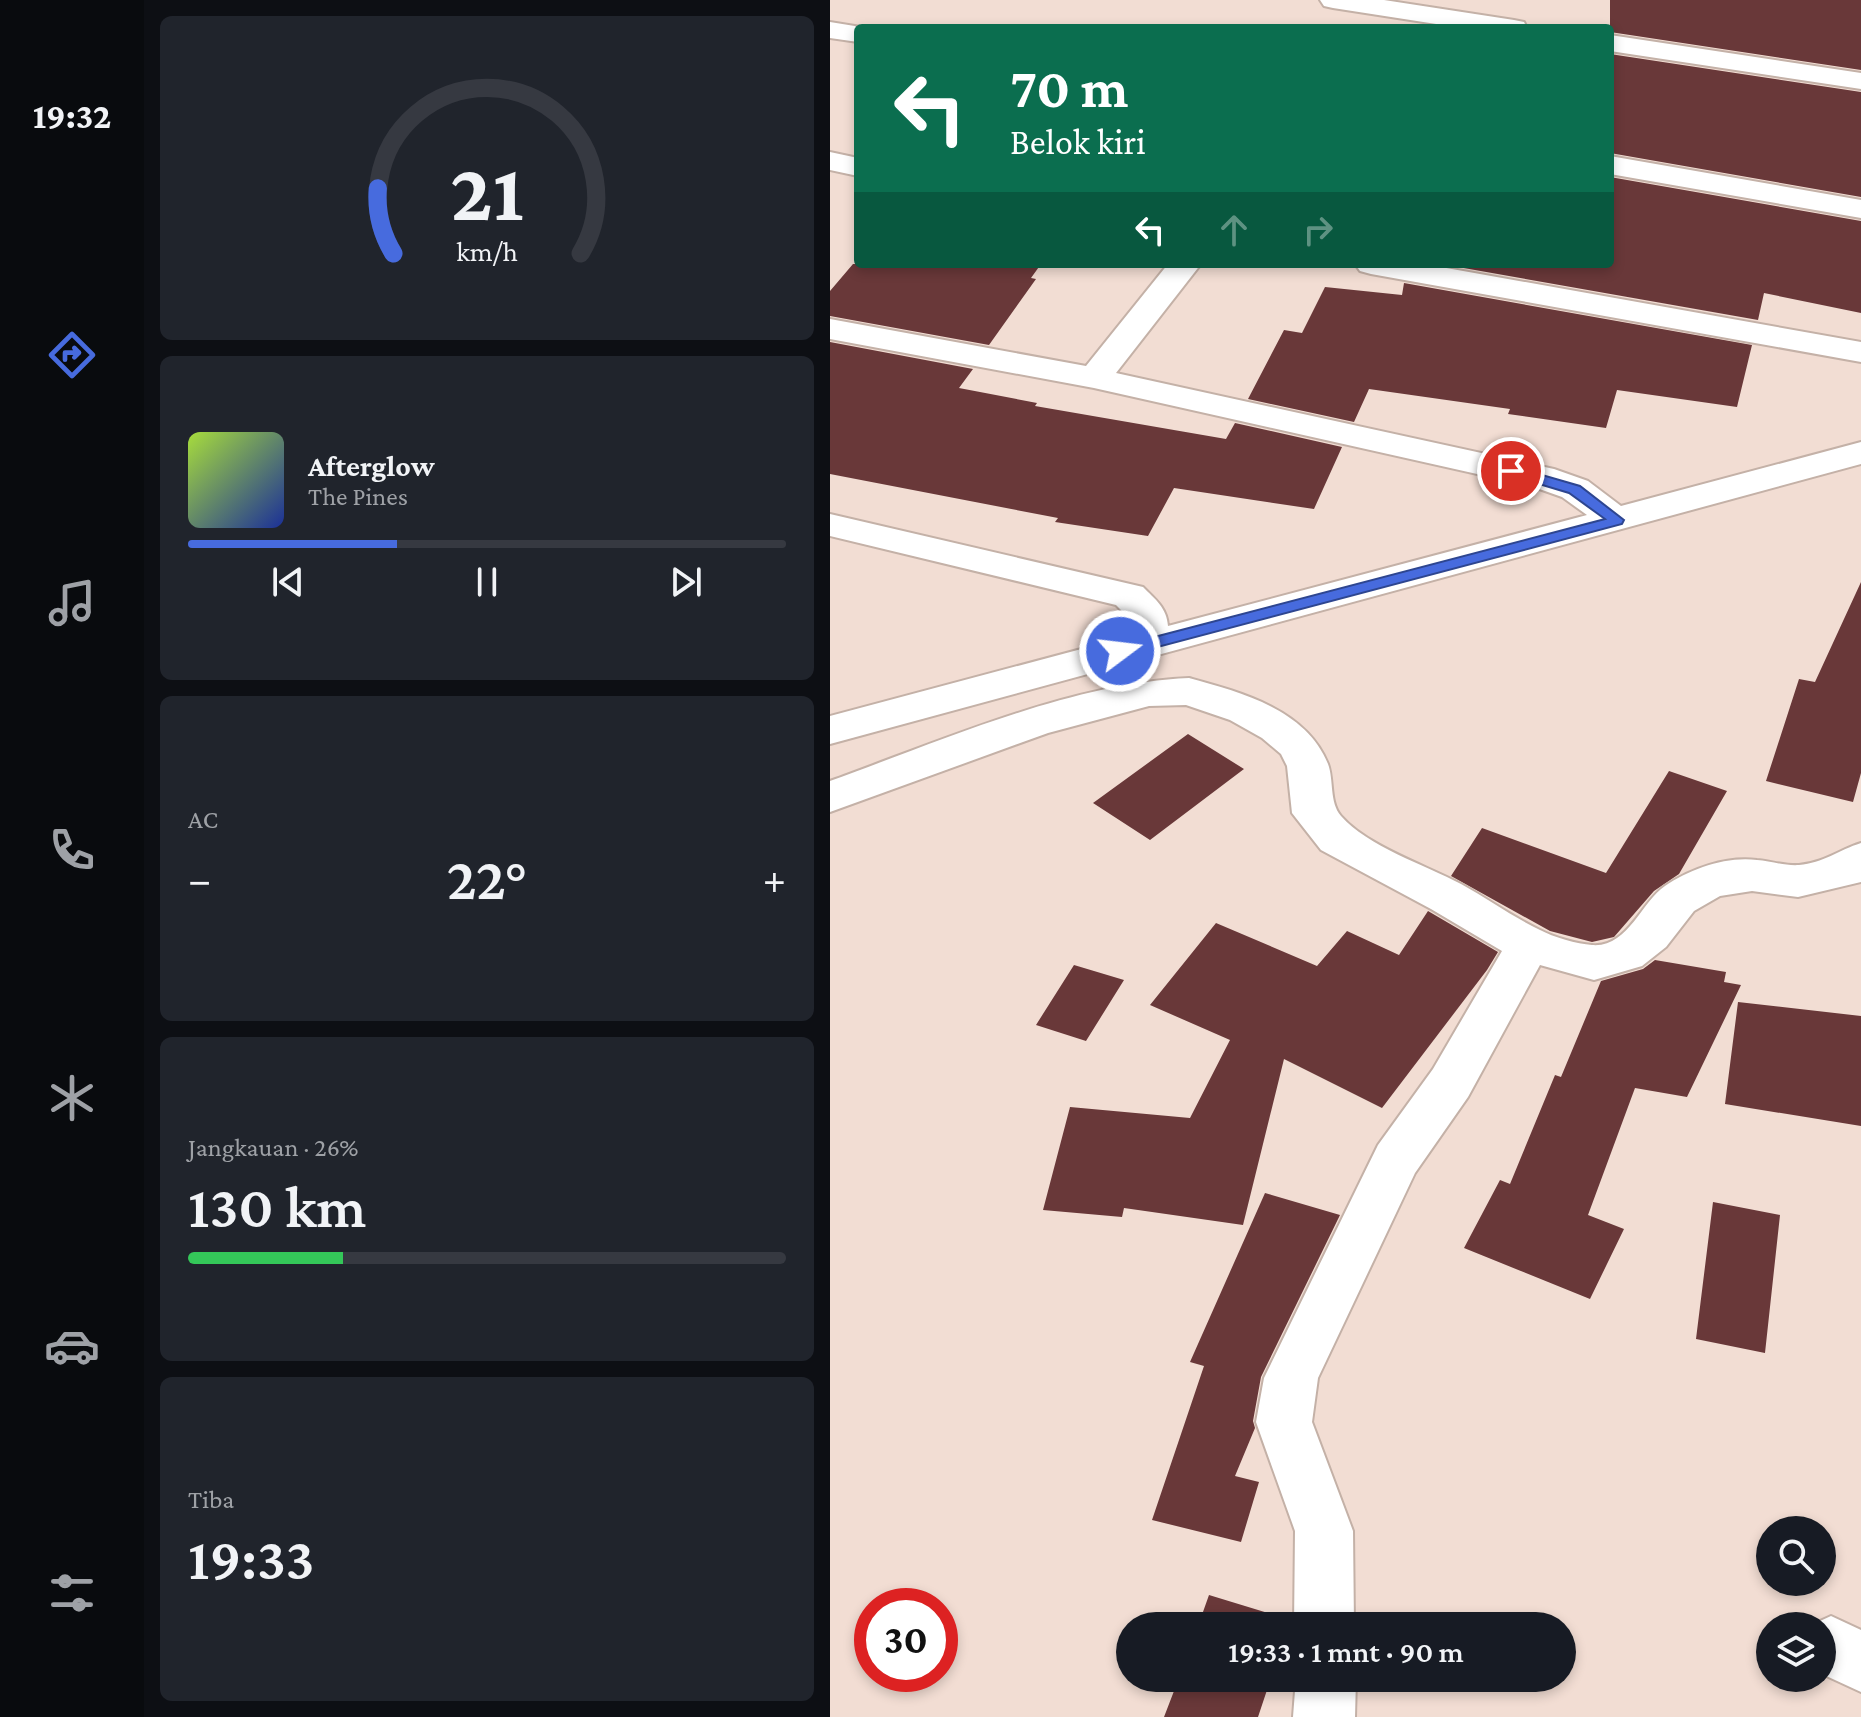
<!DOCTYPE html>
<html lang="id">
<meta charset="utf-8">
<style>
body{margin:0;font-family:"Crimson Pro",serif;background:#20242c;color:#f1f3f6;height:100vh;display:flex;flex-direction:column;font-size:30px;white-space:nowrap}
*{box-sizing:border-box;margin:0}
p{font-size:26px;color:#9ea1a6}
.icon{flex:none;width:44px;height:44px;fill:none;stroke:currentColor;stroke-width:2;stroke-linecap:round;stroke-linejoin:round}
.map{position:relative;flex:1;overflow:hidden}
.details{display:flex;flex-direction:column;gap:16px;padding:16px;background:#0d0f14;width:686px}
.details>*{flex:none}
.guide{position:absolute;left:24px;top:24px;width:760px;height:244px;border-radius:8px;box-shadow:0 4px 12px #0003;background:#0b6e4f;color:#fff;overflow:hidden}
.fabs{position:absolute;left:926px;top:1516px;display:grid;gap:16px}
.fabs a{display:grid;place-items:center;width:80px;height:80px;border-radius:50%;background:#171b24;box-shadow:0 4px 12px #0003;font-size:40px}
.speed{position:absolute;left:24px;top:1588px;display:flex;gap:16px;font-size:40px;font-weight:700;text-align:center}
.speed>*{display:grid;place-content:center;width:104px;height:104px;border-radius:50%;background:#171b24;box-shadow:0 4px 12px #0003;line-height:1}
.speed .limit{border:12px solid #d22;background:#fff;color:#111}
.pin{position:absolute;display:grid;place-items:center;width:68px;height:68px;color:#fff;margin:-34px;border:4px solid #fff;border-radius:50%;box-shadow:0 2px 8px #0007}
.me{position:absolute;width:88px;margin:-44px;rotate:75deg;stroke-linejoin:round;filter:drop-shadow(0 0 6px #0008)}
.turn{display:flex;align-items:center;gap:28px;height:168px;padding:0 24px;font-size:36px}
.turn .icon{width:104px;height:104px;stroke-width:2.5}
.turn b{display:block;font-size:56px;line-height:68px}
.lanes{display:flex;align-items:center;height:76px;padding:0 24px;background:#0003;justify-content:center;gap:40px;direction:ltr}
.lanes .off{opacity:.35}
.big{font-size:60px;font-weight:600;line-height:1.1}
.details .tile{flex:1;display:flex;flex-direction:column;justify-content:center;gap:12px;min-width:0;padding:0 28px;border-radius:12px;background:#20242c}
.details .dial{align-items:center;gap:0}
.dial svg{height:208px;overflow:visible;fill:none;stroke:#363941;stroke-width:7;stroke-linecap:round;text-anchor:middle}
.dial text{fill:#f1f3f6;stroke:none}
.song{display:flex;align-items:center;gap:24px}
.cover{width:96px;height:96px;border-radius:12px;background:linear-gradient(135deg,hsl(80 70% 55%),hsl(230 70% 35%))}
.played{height:8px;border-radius:4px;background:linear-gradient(90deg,#476bde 35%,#363941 35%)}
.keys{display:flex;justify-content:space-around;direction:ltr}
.heat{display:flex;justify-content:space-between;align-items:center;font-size:44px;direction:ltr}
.charge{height:12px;border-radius:6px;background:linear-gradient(90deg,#34c759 26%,#363941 0)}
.trip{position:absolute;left:286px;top:1612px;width:460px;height:80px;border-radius:40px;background:#171b24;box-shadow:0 4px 12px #0003;font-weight:600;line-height:80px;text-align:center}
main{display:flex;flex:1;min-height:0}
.tab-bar{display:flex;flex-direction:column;width:144px;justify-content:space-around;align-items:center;background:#090b0e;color:#9ea1a6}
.tab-bar .icon{width:56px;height:56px}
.tab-bar .active{color:#476bde}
.tab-bar b{font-size:36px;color:#f1f3f6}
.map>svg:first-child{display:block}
.building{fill:#693839}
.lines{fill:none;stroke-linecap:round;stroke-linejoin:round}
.street-casing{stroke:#c4b1a7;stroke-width:4}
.street{fill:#fff;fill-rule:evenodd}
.route{fill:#476bde;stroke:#2e4690;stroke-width:2}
</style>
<main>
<nav class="tab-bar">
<b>19:32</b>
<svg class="icon active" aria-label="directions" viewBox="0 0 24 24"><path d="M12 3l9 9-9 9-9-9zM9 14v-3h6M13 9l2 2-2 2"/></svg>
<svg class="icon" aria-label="music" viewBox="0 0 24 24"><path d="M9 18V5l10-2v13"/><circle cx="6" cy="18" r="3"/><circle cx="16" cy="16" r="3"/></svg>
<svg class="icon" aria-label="phone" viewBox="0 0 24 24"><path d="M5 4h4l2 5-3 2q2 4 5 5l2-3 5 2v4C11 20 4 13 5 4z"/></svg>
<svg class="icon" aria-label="climate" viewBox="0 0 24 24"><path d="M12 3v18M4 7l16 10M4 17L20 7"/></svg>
<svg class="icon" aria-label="car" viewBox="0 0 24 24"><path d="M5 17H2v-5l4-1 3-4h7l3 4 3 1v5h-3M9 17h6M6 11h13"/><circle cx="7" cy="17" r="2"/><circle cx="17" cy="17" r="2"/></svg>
<svg class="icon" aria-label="filters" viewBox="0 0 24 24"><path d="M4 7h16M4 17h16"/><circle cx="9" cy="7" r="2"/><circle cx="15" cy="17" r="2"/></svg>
</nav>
<section class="details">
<div class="tile dial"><svg viewBox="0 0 100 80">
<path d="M14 69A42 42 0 1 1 86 69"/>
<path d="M14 69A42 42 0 0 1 8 44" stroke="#476bde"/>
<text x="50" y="56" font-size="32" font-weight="700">21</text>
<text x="50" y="72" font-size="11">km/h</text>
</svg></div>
<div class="tile">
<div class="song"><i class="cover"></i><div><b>Afterglow</b><p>The Pines</p></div></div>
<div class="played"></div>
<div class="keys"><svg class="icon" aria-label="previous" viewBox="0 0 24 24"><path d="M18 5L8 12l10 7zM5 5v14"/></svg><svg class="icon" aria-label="pause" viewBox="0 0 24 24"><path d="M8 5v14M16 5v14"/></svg><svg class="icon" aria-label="next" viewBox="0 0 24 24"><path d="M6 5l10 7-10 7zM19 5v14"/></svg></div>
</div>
<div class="tile"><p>AC</p>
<div class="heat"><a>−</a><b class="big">22°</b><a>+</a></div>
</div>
<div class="tile"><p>Jangkauan · 26%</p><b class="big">130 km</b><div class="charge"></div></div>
<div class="tile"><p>Tiba</p><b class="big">19:33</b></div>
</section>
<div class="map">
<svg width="1031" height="1717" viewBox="0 0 1031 1717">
<rect width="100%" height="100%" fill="#f2ddd3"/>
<path class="building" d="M 780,0 L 1031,0 L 1031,70 L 780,32 Z
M 780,54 L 1031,92 L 1031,197 L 780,153 Z
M 780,177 L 1031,221 L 1031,313 L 934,293 L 928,320 L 611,264 L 780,264 Z
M 23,264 L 211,264 L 201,278 L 206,279 L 159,345 L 0,316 L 0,291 Z
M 574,283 L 922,345 L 907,407 L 787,390 L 776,428 L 678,414 L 680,409 L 539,389 L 524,422 L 418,399 L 454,330 L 472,333 L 495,287 L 572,295 Z
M 0,342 L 143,369 L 129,388 L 207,403 L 205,406 L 396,439 L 405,423 L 512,447 L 484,509 L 344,488 L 318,536 L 225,522 L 228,518 L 0,474 Z
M 1031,582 L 1031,773 L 1023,802 L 936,781 L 969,679 L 985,682 Z
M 358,734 L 414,769 L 320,840 L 263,803 Z
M 839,771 L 897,791 L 849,874 L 824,891 L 784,937 L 762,942 L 720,931 L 621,876 L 652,828 L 776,873 Z
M 598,911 L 668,952 L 657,970 L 552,1108 L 454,1059 L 413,1225 L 294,1208 L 292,1217 L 213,1210 L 240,1107 L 360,1118 L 400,1040 L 320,1005 L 386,923 L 487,966 L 517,931 L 569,955 Z
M 825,960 L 896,972 L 894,982 L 911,985 L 857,1097 L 805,1088 L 758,1215 L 794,1229 L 760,1299 L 634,1248 L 670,1180 L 680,1184 L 725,1075 L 731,1077 L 771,981 L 813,969 Z
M 244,965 L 294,980 L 256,1041 L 206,1025 Z
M 908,1002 L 1031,1016 L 1031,1126 L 895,1104 Z
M 435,1193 L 510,1215 L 431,1377 L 423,1421 L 425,1428 L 405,1476 L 429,1482 L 411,1542 L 322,1520 L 374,1366 L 360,1362 Z
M 883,1202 L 950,1215 L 935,1353 L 866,1339 Z
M 379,1595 L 461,1620 L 458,1626 L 368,1626 Z
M 349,1678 L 441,1678 L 428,1717 L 334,1717 Z"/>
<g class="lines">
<g class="street-casing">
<path id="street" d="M 490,0 L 554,0 L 684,20 L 694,22 L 697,28 L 632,28 L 503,8 L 494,6 Z
M 0,22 L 37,28 L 28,28 L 28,42 L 0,38 Z
M 780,35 L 1031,73 L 1031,89 L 780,51 Z
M 0,152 L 28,158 L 28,176 L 0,170 Z
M 780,156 L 1031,200 L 1031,218 L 780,174 Z
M 338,264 L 371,264 L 286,373 L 724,469 L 758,481 L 791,506 L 1031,442 L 1031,464 L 0,744 L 0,716 L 300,636 L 299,618 L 286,605 L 0,536 L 0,514 L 313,587 C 325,599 337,608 338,626 L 757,515 L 732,497 L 701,486 L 264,388 L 0,339 L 0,319 L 256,366 Z
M 525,264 L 594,264 L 1031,342 L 1031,362 L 541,274 L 530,271 Z
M 359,678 C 410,692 476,709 498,764 C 504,780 499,802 511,816 C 537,846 595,865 631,884 C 658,899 683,917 710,930 C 723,937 747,944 762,945 C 798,948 811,902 835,886 C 860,869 896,856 927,860 C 940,861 955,866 969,865 C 993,863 1009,850 1031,843 L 1031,882 L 968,897 L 922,891 L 890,896 L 864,911 L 836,947 L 812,966 L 764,980 L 710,965 L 638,1097 L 585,1173 L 488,1378 L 482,1422 L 523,1531 L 524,1626 L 464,1626 L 465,1531 L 426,1422 L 434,1378 L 548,1145 L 603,1069 L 672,951 L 601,909 L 491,850 L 462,813 L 457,766 L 451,754 L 432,738 L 400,720 L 356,705 L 319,706 L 218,733 L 0,812 L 0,781 C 111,741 241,683 359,678 Z
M 1001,1616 L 1031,1630 L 1031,1692 L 992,1674 L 992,1626 L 979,1626 Z
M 466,1678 L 526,1678 L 525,1717 L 463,1717 Z"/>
</g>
<use href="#street" class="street"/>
</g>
<path class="route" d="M 681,466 L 750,486 L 794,520 L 792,524 L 290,657 L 282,651 L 290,646 L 775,519 L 739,493 L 676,474 L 676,468 Z"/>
</svg>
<div class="fabs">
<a><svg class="icon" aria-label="search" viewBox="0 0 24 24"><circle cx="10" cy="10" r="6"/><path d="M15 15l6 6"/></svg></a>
<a><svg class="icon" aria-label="layers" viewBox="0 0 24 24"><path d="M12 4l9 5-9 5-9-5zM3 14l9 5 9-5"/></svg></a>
</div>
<div class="speed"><div class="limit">30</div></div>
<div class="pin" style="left:681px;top:471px;background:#d93025"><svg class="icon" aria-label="arrive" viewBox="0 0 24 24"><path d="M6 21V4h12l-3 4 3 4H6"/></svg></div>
<svg class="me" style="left:290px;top:651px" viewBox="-20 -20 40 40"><circle r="17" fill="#476bde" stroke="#fff" stroke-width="3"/><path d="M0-11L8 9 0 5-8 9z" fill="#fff"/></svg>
<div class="trip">19:33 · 1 mnt · 90 m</div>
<div class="guide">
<div class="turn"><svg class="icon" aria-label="left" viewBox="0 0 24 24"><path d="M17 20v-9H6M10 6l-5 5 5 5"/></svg><div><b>70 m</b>Belok kiri</div></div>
<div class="lanes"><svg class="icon" aria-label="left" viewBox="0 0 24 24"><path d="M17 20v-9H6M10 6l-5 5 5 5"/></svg><svg class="icon off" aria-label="ahead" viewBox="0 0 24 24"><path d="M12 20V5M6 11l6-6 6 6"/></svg><svg class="icon off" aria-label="right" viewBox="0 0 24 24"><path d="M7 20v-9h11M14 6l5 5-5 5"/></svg></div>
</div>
</div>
</main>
